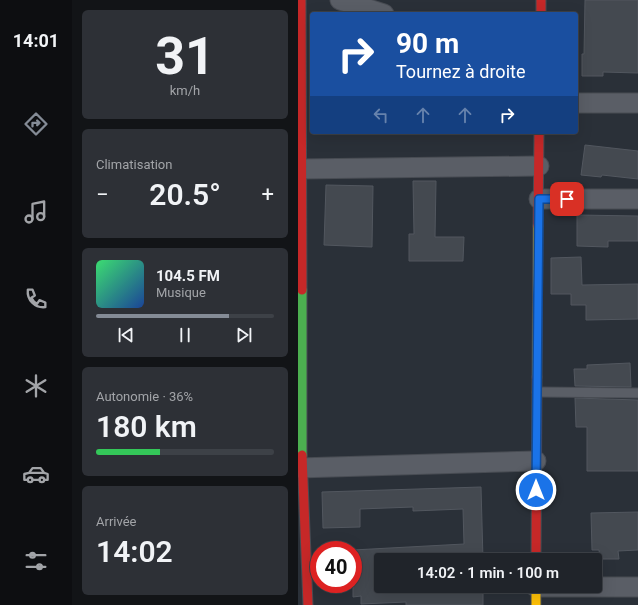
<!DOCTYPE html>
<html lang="fr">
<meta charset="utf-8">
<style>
body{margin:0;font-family:Roboto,sans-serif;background:#2d3036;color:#f1f3f6;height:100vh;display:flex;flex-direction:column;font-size:15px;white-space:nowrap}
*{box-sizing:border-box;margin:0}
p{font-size:13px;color:#a2a4a8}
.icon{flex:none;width:22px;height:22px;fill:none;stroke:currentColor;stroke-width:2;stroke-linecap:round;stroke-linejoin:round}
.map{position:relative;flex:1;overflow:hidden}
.panel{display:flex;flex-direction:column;gap:10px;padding:10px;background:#121417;width:226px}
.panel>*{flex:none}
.banner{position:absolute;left:12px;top:12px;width:268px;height:122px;border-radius:4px;box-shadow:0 4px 16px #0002,0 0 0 1px #3d4147;background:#1a4fa0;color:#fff;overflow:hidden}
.speed{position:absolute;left:12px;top:541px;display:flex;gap:8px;font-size:20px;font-weight:700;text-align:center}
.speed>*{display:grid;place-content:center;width:52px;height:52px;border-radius:50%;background:#20242a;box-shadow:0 4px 16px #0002,0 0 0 1px #3d4147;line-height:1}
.speed .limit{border:6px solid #d22;background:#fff;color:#111}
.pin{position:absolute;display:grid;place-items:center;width:34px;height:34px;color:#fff;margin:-17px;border-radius:8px;box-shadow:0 2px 6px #0006}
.me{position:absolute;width:44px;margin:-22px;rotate:0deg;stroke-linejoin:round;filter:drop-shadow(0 0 3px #0008)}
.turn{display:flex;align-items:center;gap:14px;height:84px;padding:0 20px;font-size:18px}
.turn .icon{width:52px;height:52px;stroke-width:2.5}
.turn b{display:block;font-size:28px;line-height:34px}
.lanes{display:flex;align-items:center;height:38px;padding:0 20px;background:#0003;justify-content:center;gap:20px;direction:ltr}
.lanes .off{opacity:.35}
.big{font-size:30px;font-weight:600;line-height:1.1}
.panel .tile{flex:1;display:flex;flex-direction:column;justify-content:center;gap:6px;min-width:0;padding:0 14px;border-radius:6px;background:#2d3036}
.panel .dial{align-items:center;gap:0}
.dial b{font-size:52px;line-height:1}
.song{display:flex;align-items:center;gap:12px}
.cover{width:48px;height:48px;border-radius:6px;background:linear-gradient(135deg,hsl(140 70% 55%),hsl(220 70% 35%))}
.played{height:4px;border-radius:2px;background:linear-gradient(90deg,#848b96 75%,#3d4147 75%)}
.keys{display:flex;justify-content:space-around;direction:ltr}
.heat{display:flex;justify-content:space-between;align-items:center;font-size:22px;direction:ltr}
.charge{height:6px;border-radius:3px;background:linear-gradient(90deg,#34c759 36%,#3d4147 0)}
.trip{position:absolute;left:76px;top:553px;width:228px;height:40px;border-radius:4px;background:#20242a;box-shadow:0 4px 16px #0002,0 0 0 1px #3d4147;font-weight:600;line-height:40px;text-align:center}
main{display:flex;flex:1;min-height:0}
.dock{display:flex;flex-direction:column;width:72px;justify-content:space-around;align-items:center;background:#0d0e11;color:#a2a4a8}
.dock .icon{width:28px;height:28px}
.dock .active{color:#848b96}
.dock b{font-size:18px;color:#f1f3f6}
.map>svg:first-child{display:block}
.building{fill:#444950;stroke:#52575f}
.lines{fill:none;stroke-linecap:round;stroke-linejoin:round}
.lane-casing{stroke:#484c53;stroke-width:11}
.street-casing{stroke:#484c53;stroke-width:21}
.fast-casing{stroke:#484c53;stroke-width:11}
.slow-casing{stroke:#484c53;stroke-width:11}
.jam-casing{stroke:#484c53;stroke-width:11}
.lane{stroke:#5a5e66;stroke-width:9}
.street{stroke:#5a5e66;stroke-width:19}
.fast{stroke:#4caf50;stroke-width:9}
.slow{stroke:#ffc107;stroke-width:9}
.jam{stroke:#c62828;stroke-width:9}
.route-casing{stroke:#114b97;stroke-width:10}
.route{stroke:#1a73e8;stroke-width:7}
</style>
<main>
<nav class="dock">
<b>14:01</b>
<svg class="icon active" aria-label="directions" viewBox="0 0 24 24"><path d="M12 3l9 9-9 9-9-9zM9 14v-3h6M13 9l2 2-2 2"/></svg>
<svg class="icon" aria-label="music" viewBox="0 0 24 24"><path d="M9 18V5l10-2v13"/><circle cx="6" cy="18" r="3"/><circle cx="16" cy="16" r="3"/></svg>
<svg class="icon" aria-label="phone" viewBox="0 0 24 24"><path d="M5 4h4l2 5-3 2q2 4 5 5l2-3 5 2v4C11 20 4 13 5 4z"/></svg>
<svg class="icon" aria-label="climate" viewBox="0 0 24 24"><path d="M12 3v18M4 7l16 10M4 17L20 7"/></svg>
<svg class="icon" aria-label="car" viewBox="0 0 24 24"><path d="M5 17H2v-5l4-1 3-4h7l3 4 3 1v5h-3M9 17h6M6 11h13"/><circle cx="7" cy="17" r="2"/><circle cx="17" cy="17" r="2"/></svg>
<svg class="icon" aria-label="filters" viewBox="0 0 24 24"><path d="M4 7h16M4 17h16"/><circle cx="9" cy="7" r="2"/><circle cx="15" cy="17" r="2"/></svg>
</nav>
<section class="panel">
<div class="tile dial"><b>31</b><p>km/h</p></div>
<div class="tile"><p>Climatisation</p>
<div class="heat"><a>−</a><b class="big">20.5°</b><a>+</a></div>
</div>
<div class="tile">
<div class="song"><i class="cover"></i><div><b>104.5 FM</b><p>Musique</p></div></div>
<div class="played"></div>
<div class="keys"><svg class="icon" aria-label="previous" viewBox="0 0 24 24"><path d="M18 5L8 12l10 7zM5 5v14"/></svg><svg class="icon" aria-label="pause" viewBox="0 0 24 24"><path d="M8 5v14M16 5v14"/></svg><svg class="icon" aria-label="next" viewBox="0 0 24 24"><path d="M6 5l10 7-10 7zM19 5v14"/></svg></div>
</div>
<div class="tile"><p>Autonomie · 36%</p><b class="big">180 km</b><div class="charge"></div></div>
<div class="tile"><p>Arrivée</p><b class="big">14:02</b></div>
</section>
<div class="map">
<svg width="340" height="605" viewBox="0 0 340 605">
<rect width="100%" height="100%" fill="#2a3038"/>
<path class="building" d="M 287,0 L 340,0 L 340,73 L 305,72 L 305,76 L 284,76 L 284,54 L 286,54 Z
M 287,145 L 340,151 L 340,179 L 304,175 L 303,177 L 283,175 Z
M 115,181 L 138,181 L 137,237 L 166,237 L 165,261 L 111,261 L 111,234 L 116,234 Z
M 28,185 L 75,186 L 74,247 L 26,245 Z
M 279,215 L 340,216 L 340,241 L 310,241 L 310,247 L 279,246 Z
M 283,257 L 284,285 L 340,284 L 340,319 L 288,320 L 288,305 L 273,305 L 273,294 L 253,294 L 253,258 Z
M 332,363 L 333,387 L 277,386 L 276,369 L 289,369 L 289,365 Z
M 277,398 L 340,400 L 340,471 L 289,471 L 289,427 L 278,427 Z
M 183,487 L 185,560 L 83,560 L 83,586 L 185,586 L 185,605 L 108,605 L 108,602 L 63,604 L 63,596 L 55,597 L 55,550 L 166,544 L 165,509 L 115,511 L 115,507 L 62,509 L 62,527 L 25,528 L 24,492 Z
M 340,512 L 340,550 L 320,551 L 321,559 L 302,559 L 301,550 L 294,550 L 293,513 Z"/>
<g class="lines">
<g class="lane-casing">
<path id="lane" d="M 239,392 L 340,393"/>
</g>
<g class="street-casing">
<path id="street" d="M 42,0 L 86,14
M 278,103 L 340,103
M 0,169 L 241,166
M 241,199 L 340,199
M 0,468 L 238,461
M 238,587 L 340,587"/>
</g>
<g class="fast-casing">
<path id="fast" d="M 4,290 L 4,455"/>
</g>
<g class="slow-casing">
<path id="slow" d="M 239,377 L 240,226
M 238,586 L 238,605"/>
</g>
<g class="jam-casing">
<path id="jam" d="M 3,0 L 4,290
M 243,0 L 243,14
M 240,226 L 241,132
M 4,455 L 10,605
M 238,560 L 239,377"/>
</g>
<use href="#lane" class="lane"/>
<use href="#street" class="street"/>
<use href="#fast" class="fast"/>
<use href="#slow" class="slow"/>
<use href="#jam" class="jam"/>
</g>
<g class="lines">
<g class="route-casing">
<path id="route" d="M 238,490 L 241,199 L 269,199"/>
</g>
<use href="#route" class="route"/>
</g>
</svg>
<div class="speed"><div class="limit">40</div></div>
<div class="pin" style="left:269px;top:199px;background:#d93025"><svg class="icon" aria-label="arrive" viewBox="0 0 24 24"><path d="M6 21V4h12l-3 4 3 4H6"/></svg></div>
<svg class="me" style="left:238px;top:490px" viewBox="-20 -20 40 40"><circle r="17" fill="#1a73e8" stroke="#fff" stroke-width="3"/><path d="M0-11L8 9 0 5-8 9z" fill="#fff"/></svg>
<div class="trip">14:02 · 1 min · 100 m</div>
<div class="banner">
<div class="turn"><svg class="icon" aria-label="right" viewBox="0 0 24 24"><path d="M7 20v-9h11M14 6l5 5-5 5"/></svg><div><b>90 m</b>Tournez à droite</div></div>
<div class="lanes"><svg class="icon off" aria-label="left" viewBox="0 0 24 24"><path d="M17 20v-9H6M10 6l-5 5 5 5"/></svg><svg class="icon off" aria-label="ahead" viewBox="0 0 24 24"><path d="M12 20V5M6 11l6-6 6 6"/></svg><svg class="icon off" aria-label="ahead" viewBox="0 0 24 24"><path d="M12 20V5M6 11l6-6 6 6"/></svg><svg class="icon" aria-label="right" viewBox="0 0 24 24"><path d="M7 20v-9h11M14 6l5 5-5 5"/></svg></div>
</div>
</div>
</main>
